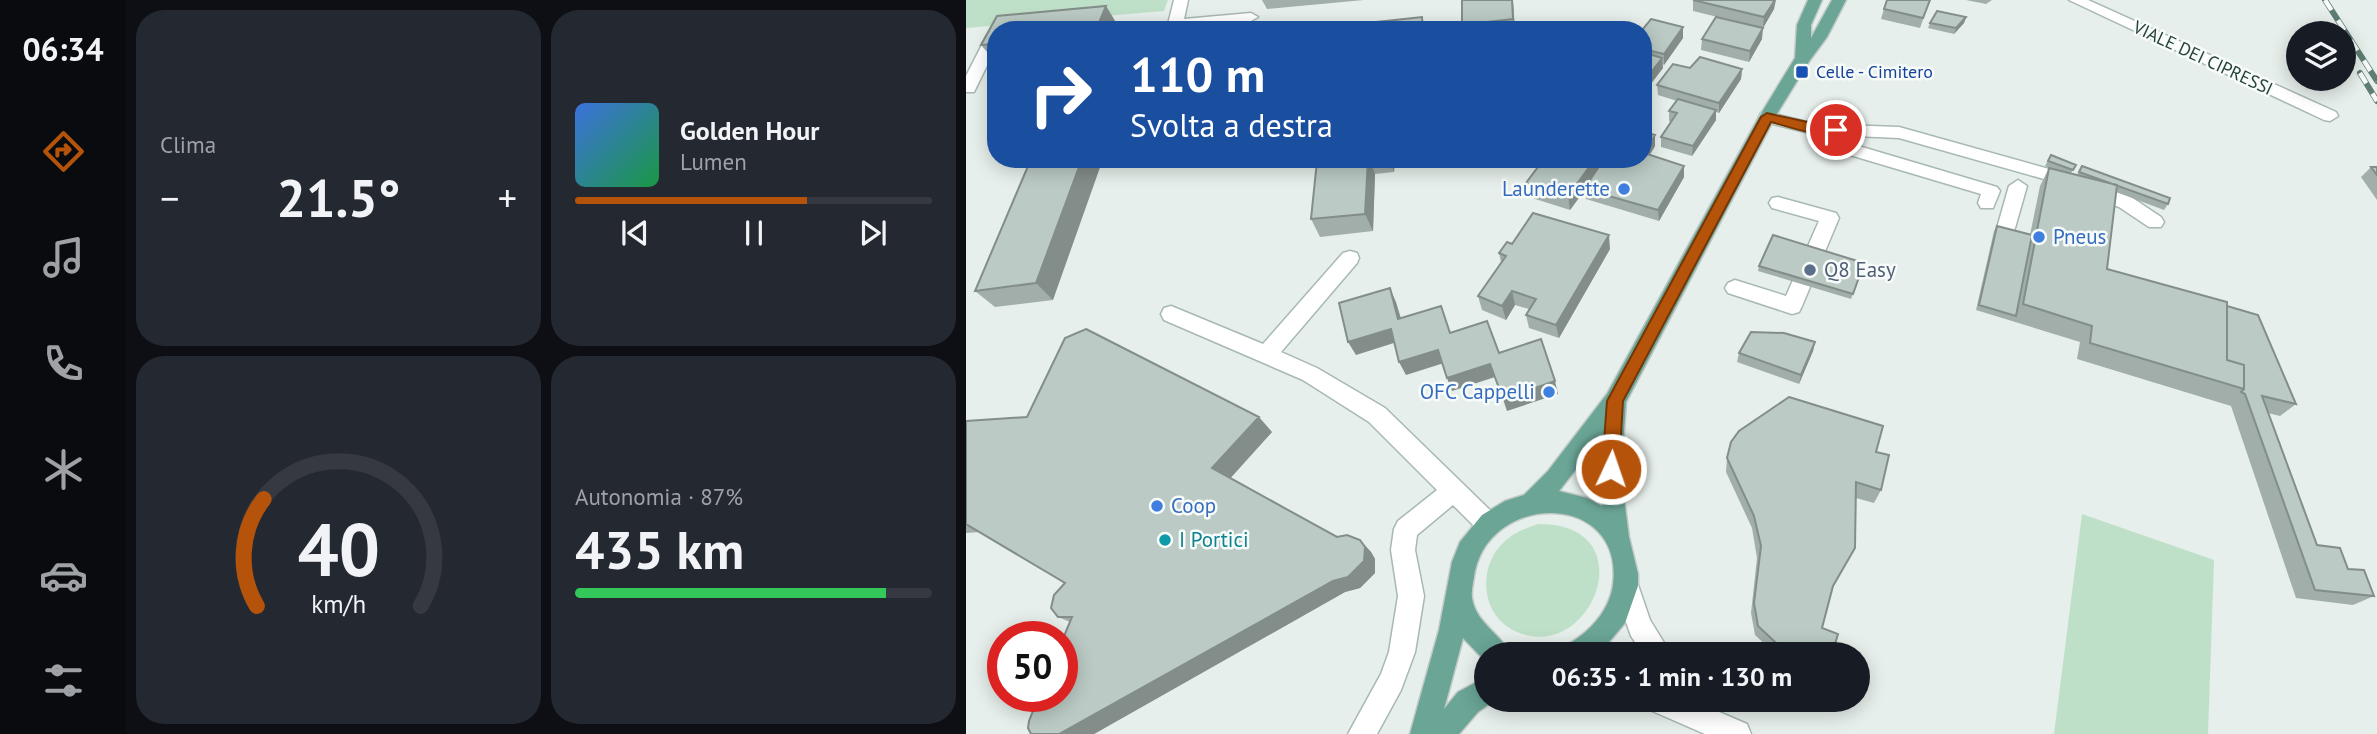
<!DOCTYPE html>
<html lang="it">
<meta charset="utf-8">
<style>
body{margin:0;font-family:"PT Sans",sans-serif;background:#242831;color:#f1f3f6;height:100vh;display:flex;flex-direction:column;font-size:26px;white-space:nowrap}
*{box-sizing:border-box;margin:0}
p{font-size:23px;color:#9ea1a6}
.icon{flex:none;width:38px;height:38px;fill:none;stroke:currentColor;stroke-width:2;stroke-linecap:round;stroke-linejoin:round}
.map{position:relative;flex:1;overflow:hidden}
.panel{display:flex;flex-direction:column;gap:10px;padding:10px;background:#0d0f14;width:840px}
.panel>*{flex:none}
.guide{position:absolute;left:21px;top:21px;width:665px;height:147px;border-radius:28px;box-shadow:0 4px 18px #0003;background:#1a4fa0;color:#fff;overflow:hidden}
.fabs{position:absolute;left:1320px;top:21px;display:grid;gap:14px}
.fabs a{display:grid;place-items:center;width:70px;height:70px;border-radius:50%;background:#171b24;box-shadow:0 4px 18px #0003;font-size:35px}
.speed{position:absolute;left:21px;top:621px;display:flex;gap:14px;font-size:35px;font-weight:700;text-align:center}
.speed>*{display:grid;place-content:center;width:91px;height:91px;border-radius:50%;background:#171b24;box-shadow:0 4px 18px #0003;line-height:1}
.speed .limit{border:10px solid #d22;background:#fff;color:#111}
.pin{position:absolute;display:grid;place-items:center;width:60px;height:60px;color:#fff;margin:-30px;border:4px solid #fff;border-radius:50%;box-shadow:0 2px 7px #0007}
.me{position:absolute;width:77px;margin:-38px;rotate:3deg;stroke-linejoin:round;filter:drop-shadow(0 0 5px #0008)}
.turn{display:flex;align-items:center;gap:24px;height:147px;padding:0 28px;font-size:32px}
.turn .icon{width:91px;height:91px;stroke-width:2.5}
.turn b{display:block;font-size:49px;line-height:60px}
.big{font-size:52px;font-weight:700;line-height:1.1}
.panel .tile{flex:1;display:flex;flex-direction:column;justify-content:center;gap:10px;min-width:0;padding:0 24px;border-radius:28px;background:#242831}
.panel .dial{align-items:center;gap:0}
.dial svg{height:182px;overflow:visible;fill:none;stroke:#363941;stroke-width:7;stroke-linecap:round;text-anchor:middle}
.dial text{fill:#f1f3f6;stroke:none}
.song{display:flex;align-items:center;gap:21px}
.cover{width:84px;height:84px;border-radius:10px;background:linear-gradient(135deg,hsl(220 70% 55%),hsl(140 70% 35%))}
.played{height:7px;border-radius:4px;background:linear-gradient(90deg,#b45309 65%,#363941 65%)}
.keys{display:flex;justify-content:space-around;direction:ltr}
.heat{display:flex;justify-content:space-between;align-items:center;font-size:38px;direction:ltr}
.charge{height:10px;border-radius:5px;background:linear-gradient(90deg,#34c759 87%,#363941 0)}
.panel .tiles{flex:1;display:grid;gap:10px;grid-template-columns:repeat(2,1fr)}
.trip{position:absolute;left:508px;top:642px;width:396px;height:70px;border-radius:35px;background:#171b24;box-shadow:0 4px 18px #0003;font-weight:700;line-height:70px;text-align:center}
main{display:flex;flex:1;min-height:0}
.tabs{display:flex;flex-direction:column;width:126px;justify-content:space-around;align-items:center;background:#090b0e;color:#9ea1a6}
.tabs .icon{width:49px;height:49px}
.tabs .current{color:#b45309}
.tabs b{font-size:32px;color:#f1f3f6}
.map>svg:first-child{display:block}
.green{fill:#bfe0c8}
.lines{fill:none;stroke-linecap:round;stroke-linejoin:round}
.minor-casing{stroke:#a8b8b2;stroke-width:3}
.major-casing{stroke:#c2cac8;stroke-width:3}
.minor{fill:#fff;fill-rule:evenodd}
.major{fill:#6aa596;fill-rule:evenodd}
.rail-casing{stroke:#5f7d75;stroke-width:6}
.rail{stroke:#f7fbf9;stroke-width:4.5;stroke-dasharray:12;stroke-linecap:butt}
.wall{fill:#a1aea9}
.shaded-wall{fill:#838d89}
.building{fill:#bbcac4;stroke:#838d89;stroke-width:2}
.route{fill:#b45309;stroke:#753606;stroke-width:2}
.transit-dot{fill:#1a4fb4;stroke:#f7fbf9;stroke-width:2.5}
.shop-dot{fill:#3f7fe0;stroke:#f7fbf9;stroke-width:2.5}
.service-dot{fill:#5c6f8a;stroke:#f7fbf9;stroke-width:2.5}
.culture-dot{fill:#0f9aa8;stroke:#f7fbf9;stroke-width:2.5}
.labels{text-anchor:middle;stroke-width:5;stroke-linejoin:round;paint-order:stroke}
.far-street-label{font-size:18px;fill:#24423a;stroke:#f7fbf9}
.far-transit-label{font-size:18px;fill:#164399;stroke:#f7fbf9;text-anchor:start}
.shop-label{font-size:21px;fill:#366cbe;stroke:#f7fbf9;text-anchor:end}
.service-label{font-size:21px;fill:#4e5e75;stroke:#f7fbf9;text-anchor:start}
.culture-label{font-size:21px;fill:#0d838f;stroke:#f7fbf9;text-anchor:start}
</style>
<main>
<nav class="tabs">
<b>06:34</b>
<svg class="icon current" aria-label="directions" viewBox="0 0 24 24"><path d="M12 3l9 9-9 9-9-9zM9 14v-3h6M13 9l2 2-2 2"/></svg>
<svg class="icon" aria-label="music" viewBox="0 0 24 24"><path d="M9 18V5l10-2v13"/><circle cx="6" cy="18" r="3"/><circle cx="16" cy="16" r="3"/></svg>
<svg class="icon" aria-label="phone" viewBox="0 0 24 24"><path d="M5 4h4l2 5-3 2q2 4 5 5l2-3 5 2v4C11 20 4 13 5 4z"/></svg>
<svg class="icon" aria-label="climate" viewBox="0 0 24 24"><path d="M12 3v18M4 7l16 10M4 17L20 7"/></svg>
<svg class="icon" aria-label="car" viewBox="0 0 24 24"><path d="M5 17H2v-5l4-1 3-4h7l3 4 3 1v5h-3M9 17h6M6 11h13"/><circle cx="7" cy="17" r="2"/><circle cx="17" cy="17" r="2"/></svg>
<svg class="icon" aria-label="filters" viewBox="0 0 24 24"><path d="M4 7h16M4 17h16"/><circle cx="9" cy="7" r="2"/><circle cx="15" cy="17" r="2"/></svg>
</nav>
<section class="panel">
<div class="tiles">
<div class="tile"><p>Clima</p>
<div class="heat"><a>−</a><b class="big">21.5°</b><a>+</a></div>
</div>
<div class="tile">
<div class="song"><i class="cover"></i><div><b>Golden Hour</b><p>Lumen</p></div></div>
<div class="played"></div>
<div class="keys"><svg class="icon" aria-label="previous" viewBox="0 0 24 24"><path d="M18 5L8 12l10 7zM5 5v14"/></svg><svg class="icon" aria-label="pause" viewBox="0 0 24 24"><path d="M8 5v14M16 5v14"/></svg><svg class="icon" aria-label="next" viewBox="0 0 24 24"><path d="M6 5l10 7-10 7zM19 5v14"/></svg></div>
</div>
<div class="tile dial"><svg viewBox="0 0 100 80">
<path d="M14 69A42 42 0 1 1 86 69"/>
<path d="M14 69A42 42 0 0 1 17 22" stroke="#b45309"/>
<text x="50" y="56" font-size="32" font-weight="700">40</text>
<text x="50" y="72" font-size="11">km/h</text>
</svg></div>
<div class="tile"><p>Autonomia · 87%</p><b class="big">435 km</b><div class="charge"></div></div>
</div>
</section>
<div class="map">
<svg width="1411" height="734" viewBox="0 0 1411 734">
<rect width="100%" height="100%" fill="#e6efeb"/>
<path class="green" d="M 0,0 L 202,0 L 198,11 L 0,28 Z
M 1116,514 L 1248,560 L 1242,734 L 1088,734 Z
M 572,524 C 684,523 623,672 545,629 C 514,611 512,565 539,541 C 549,532 560,528 572,524 Z"/>
<g class="lines">
<g class="minor-casing">
<path id="minor" d="M 208,0 L 222,0 L 218,19 L 285,13 L 292,17 L 285,21 L 209,28 L 202,24 Z
M 1103,0 L 1122,0 L 1370,112 L 1372,116 L 1364,121 L 1358,120 Z
M 30,33 L 30,47 L 10,88 L 8,92 L 0,92 L 0,76 L 20,37 L 22,34 Z
M 801,112 L 849,124 L 933,127 L 1090,171 L 1165,197 L 1195,217 L 1198,222 L 1195,227 L 1183,227 L 1153,207 L 1078,179 L 933,138 L 865,135 L 869,139 L 1031,187 L 1034,191 L 1027,208 L 1015,208 L 1012,203 L 1015,194 L 857,147 L 843,133 L 795,121 L 793,117 L 795,113 Z
M 1052,180 L 1061,186 L 1049,228 L 1047,233 L 1033,233 L 1031,228 L 1043,186 Z
M 812,197 L 870,213 L 873,218 L 836,306 L 833,312 L 826,314 L 762,293 L 759,288 L 762,283 L 769,280 L 820,296 L 853,221 L 806,208 L 803,203 L 806,198 Z
M 384,251 L 391,253 L 393,258 L 391,263 L 315,352 L 351,368 L 419,408 L 530,516 L 534,524 L 530,532 L 522,535 L 514,532 L 487,505 L 451,535 L 449,550 L 458,596 L 449,652 L 435,690 L 411,734 L 382,734 L 415,674 L 423,652 L 432,596 L 425,550 L 428,529 L 432,521 L 471,490 L 403,422 L 337,380 L 198,320 L 195,314 L 198,308 L 205,306 L 297,344 L 377,253 Z
M 660,573 L 669,576 L 684,620 L 705,654 L 677,654 L 665,636 L 647,585 L 651,576 Z
M 680,700 L 725,700 L 781,724 L 785,734 L 739,734 L 684,710 Z"/>
</g>
<g class="major-casing">
<path id="major" d="M 842,0 L 856,0 L 845,25 L 845,38 L 866,0 L 880,0 L 861,37 L 844,60 L 809,117 L 660,402 L 655,475 L 663,537 L 672,574 L 672,586 L 659,623 L 633,654 L 595,654 C 599,644 604,644 613,637 C 630,625 644,606 647,585 C 659,490 520,491 508,577 C 507,583 505,591 506,598 C 510,624 535,633 544,654 L 520,654 L 520,662 L 497,638 L 478,709 L 492,692 L 520,677 L 520,700 L 529,700 L 512,712 L 493,734 L 444,734 L 473,630 L 486,562 L 494,542 L 516,515 L 539,501 L 558,495 L 582,471 L 641,394 L 793,117 L 829,58 L 831,25 ZM 636,436 L 633,475 L 636,506 L 621,498 L 593,491 Z"/>
</g>
<use href="#minor" class="minor"/>
<use href="#major" class="major"/>
<g class="rail-casing">
<path id="rail" d="M 1359,0 L 1411,81
M 1394,73 L 1411,101"/>
</g>
<use href="#rail" class="rail"/>
</g>
<path class="wall" d="M 296,0 L 398,0 L 301,9 Z
M 496,0 L 547,0 L 549,30 L 497,30 Z
M 727,0 L 808,9 L 797,28 L 727,11 Z
M 964,0 L 954,28 L 915,19 L 918,9 Z
M 1000,0 L 1026,0 L 1020,4 Z
M 140,6 L 149,21 L 146,30 L 30,30 L 30,60 L 28,60 L 15,45 L 31,16 Z
M 1000,17 L 998,23 L 988,34 L 962,28 L 964,23 Z
M 677,30 L 717,38 L 698,65 L 696,64 L 697,68 L 677,94 Z
M 736,39 L 796,39 L 783,62 L 735,50 Z
M 724,68 L 776,69 L 775,79 L 753,113 L 750,112 L 750,120 L 726,156 L 695,147 L 695,137 L 705,122 L 703,121 L 703,111 L 711,101 L 692,95 L 691,85 Z
M 689,146 L 684,155 L 718,177 L 693,221 L 620,199 L 619,190 L 604,210 L 563,197 L 560,183 Z
M 1085,155 L 1110,165 L 1105,173 L 1111,175 L 1116,166 L 1202,204 L 1198,210 L 1150,192 L 1141,269 L 1261,306 L 1330,404 L 1314,416 L 1302,413 L 1351,545 L 1382,569 L 1408,596 L 1387,605 L 1330,598 L 1265,406 L 1111,359 L 1114,342 L 1010,310 L 1028,231 L 1031,226 L 1064,235 L 1074,186 L 1083,168 L 1086,169 L 1079,166 Z
M 65,159 L 87,300 L 29,307 L 9,291 Z
M 367,159 L 429,159 L 428,172 L 409,174 L 407,231 L 354,237 L 345,219 Z
M 1405,167 L 1411,167 L 1411,200 L 1395,177 Z
M 546,244 L 644,249 L 593,338 L 563,328 L 560,315 L 563,309 L 549,305 L 540,320 L 516,310 L 512,296 L 535,262 L 533,253 Z
M 898,263 L 885,299 L 792,271 L 793,266 Z
M 849,342 L 847,351 L 833,384 L 771,362 L 773,353 Z
M 0,421 L 306,432 L 264,478 L 371,537 L 394,540 L 405,552 L 409,559 L 409,573 L 394,588 L 379,592 L 128,734 L 65,734 L 104,622 L 92,617 L 99,583 L 14,532 L 0,533 Z
M 910,452 L 915,490 L 908,503 L 890,498 L 889,548 L 866,588 L 856,628 L 866,654 L 809,654 L 789,635 L 785,613 L 791,558 L 786,528 L 760,472 L 761,458 Z"/>
<path class="shaded-wall" d="M 546,0 L 547,4 L 549,30 L 547,19 Z
M 810,0 L 808,9 L 797,28 L 798,17 Z
M 140,6 L 149,21 L 146,30 L 130,30 Z
M 1000,17 L 998,23 L 988,34 L 990,28 Z
M 717,27 L 717,38 L 698,65 L 698,54 Z
M 797,28 L 796,39 L 783,62 L 784,51 Z
M 696,58 L 697,68 L 677,94 L 677,83 Z
M 776,69 L 775,79 L 753,113 L 753,103 Z
M 750,110 L 750,120 L 726,156 L 727,146 Z
M 689,135 L 689,146 L 678,163 L 678,153 Z
M 116,159 L 137,159 L 87,300 L 70,283 Z
M 402,159 L 403,159 L 409,174 L 407,231 L 399,214 Z
M 423,159 L 429,159 L 428,172 Z
M 629,159 L 641,159 L 604,210 L 602,196 Z
M 718,166 L 718,177 L 693,221 L 692,210 Z
M 643,235 L 644,249 L 593,338 L 590,325 Z
M 424,288 L 430,302 L 439,332 L 432,319 Z
M 546,291 L 549,305 L 540,320 L 536,306 Z
M 425,329 L 431,342 L 390,355 L 382,342 Z
M 849,342 L 847,351 L 833,384 L 835,375 Z
M 472,350 L 478,363 L 440,375 L 433,362 Z
M 524,364 L 529,377 L 486,391 L 481,378 Z
M 589,381 L 592,394 L 541,411 L 537,399 Z
M 293,417 L 306,432 L 261,482 L 246,468 Z
M 394,540 L 405,552 L 409,559 L 409,573 L 394,588 L 379,592 L 128,734 L 93,734 Z"/>
<path class="building" d="M 496,0 L 546,0 L 547,19 L 520,22 L 521,26 L 496,28 Z
M 727,0 L 809,0 L 798,17 Z
M 921,0 L 964,0 L 957,18 L 918,9 Z
M 140,6 L 130,30 L 30,30 L 30,44 L 15,45 L 31,16 Z
M 971,11 L 1000,17 L 990,28 L 964,23 Z
M 456,17 L 457,30 L 411,30 L 411,22 Z
M 750,17 L 797,28 L 784,51 L 736,39 Z
M 685,19 L 717,27 L 698,54 L 677,49 L 676,30 Z
M 677,52 L 696,58 L 677,83 Z
M 734,57 L 776,69 L 753,103 L 691,85 L 707,64 L 724,68 Z
M 712,99 L 750,110 L 727,146 L 695,137 L 711,113 L 703,111 Z
M 677,132 L 689,135 L 678,153 L 718,166 L 692,210 L 618,189 L 638,159 L 677,159 Z
M 1085,155 L 1110,165 L 1107,170 L 1082,161 Z
M 65,159 L 116,159 L 70,283 L 9,291 Z
M 367,159 L 402,159 L 399,214 L 345,219 L 351,161 Z
M 578,159 L 629,159 L 602,196 L 560,183 Z
M 1116,166 L 1204,198 L 1202,204 L 1113,172 Z
M 1405,167 L 1411,167 L 1411,175 Z
M 1083,168 L 1151,185 L 1141,269 L 1261,302 L 1261,360 L 1278,365 L 1278,389 L 1124,343 L 1126,326 L 1057,304 Z
M 567,213 L 643,235 L 590,325 L 560,315 L 570,299 L 546,291 L 536,306 L 512,296 L 540,256 L 533,253 L 541,242 L 546,244 Z
M 1031,226 L 1066,235 L 1050,316 L 1013,305 Z
M 807,235 L 898,263 L 887,294 L 793,266 Z
M 424,288 L 432,319 L 475,306 L 484,333 L 521,321 L 533,353 L 575,339 L 589,381 L 537,399 L 524,364 L 481,378 L 472,350 L 433,362 L 425,329 L 382,342 L 373,303 Z
M 1261,306 L 1292,315 L 1330,404 L 1296,396 L 1351,545 L 1374,548 L 1382,569 L 1398,570 L 1408,596 L 1349,590 L 1279,394 L 1275,392 L 1278,389 L 1278,365 L 1261,360 Z
M 120,329 L 293,417 L 246,468 L 371,537 L 381,535 L 394,540 L 399,547 L 398,561 L 382,577 L 367,581 L 93,734 L 65,734 L 62,728 L 63,721 L 73,696 L 96,696 L 96,641 L 106,617 L 92,617 L 85,608 L 88,595 L 99,583 L 0,524 L 0,421 L 61,417 L 99,338 Z
M 785,332 L 818,333 L 849,342 L 835,375 L 773,353 Z
M 823,397 L 917,426 L 910,452 L 923,455 L 915,490 L 890,482 L 889,548 L 867,586 L 856,628 L 872,634 L 866,654 L 822,654 L 792,626 L 788,603 L 795,546 L 788,516 L 761,458 L 765,442 L 773,431 Z"/>
<path class="route" d="M 801,113 C 812,116 873,128 876,130 C 863,142 821,126 805,122 L 657,401 L 653,469 L 651,474 L 645,476 L 638,474 L 636,469 L 641,401 L 795,117 Z"/>
<rect class="transit-dot" x="829" y="65" width="14" height="14" rx="3.5"/>
<g class="shop-dot">
<circle cx="658" cy="189" r="7"/>
<circle cx="1073" cy="237" r="7"/>
<circle cx="583" cy="392" r="7"/>
<circle cx="191" cy="506" r="7"/>
</g>
<circle class="service-dot" cx="844" cy="270" r="7"/>
<circle class="culture-dot" cx="199" cy="540" r="7"/>
<g class="labels">
<g class="far-street-label">
<text transform="translate(1237 58) rotate(25)" y="6">VIALE DEI CIPRESSI</text>
</g>
<g class="far-transit-label">
<text x="850" y="78">Celle - Cimitero</text>
</g>
<g class="shop-label">
<text x="644" y="196">Launderette</text>
<text x="1087" y="244" text-anchor="start">Pneus</text>
<text x="569" y="399">OFC Cappelli</text>
<text x="205" y="513" text-anchor="start">Coop</text>
</g>
<g class="service-label">
<text x="858" y="277">Q8 Easy</text>
</g>
<g class="culture-label">
<text x="213" y="547">I Portici</text>
</g>
</g>
</svg>
<div class="fabs">
<a><svg class="icon" aria-label="layers" viewBox="0 0 24 24"><path d="M12 4l9 5-9 5-9-5zM3 14l9 5 9-5"/></svg></a>
</div>
<div class="speed"><div class="limit">50</div></div>
<div class="pin" style="left:870px;top:130px;background:#d93025"><svg class="icon" aria-label="arrive" viewBox="0 0 24 24"><path d="M6 21V4h12l-3 4 3 4H6"/></svg></div>
<svg class="me" style="left:645px;top:469px" viewBox="-20 -20 40 40"><circle r="17" fill="#b45309" stroke="#fff" stroke-width="3"/><path d="M0-11L8 9 0 5-8 9z" fill="#fff"/></svg>
<div class="trip">06:35 · 1 min · 130 m</div>
<div class="guide">
<div class="turn"><svg class="icon" aria-label="right" viewBox="0 0 24 24"><path d="M7 20v-9h11M14 6l5 5-5 5"/></svg><div><b>110 m</b>Svolta a destra</div></div>
</div>
</div>
</main>
